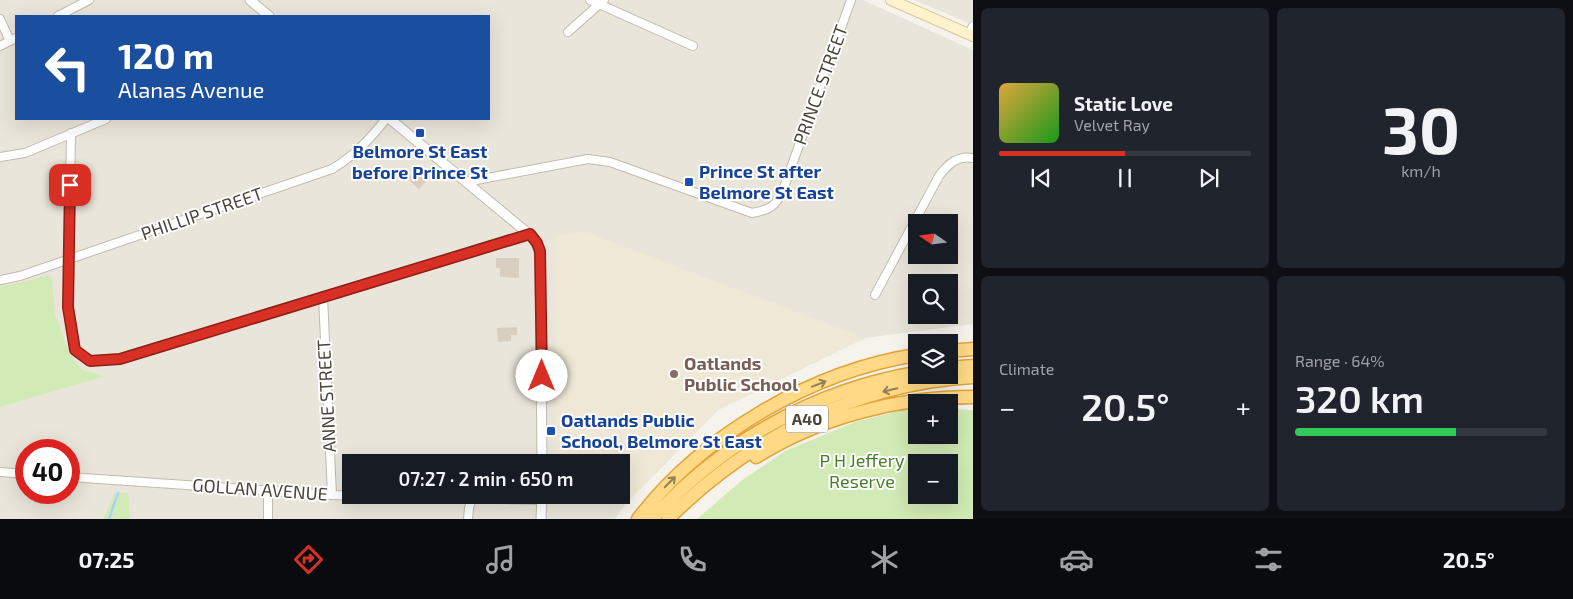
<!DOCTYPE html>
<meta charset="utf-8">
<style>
body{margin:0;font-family:"Exo 2",sans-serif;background:#20242c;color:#f1f3f6;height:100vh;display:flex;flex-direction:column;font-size:19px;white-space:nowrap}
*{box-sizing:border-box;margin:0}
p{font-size:16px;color:#9ea1a6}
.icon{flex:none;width:28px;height:28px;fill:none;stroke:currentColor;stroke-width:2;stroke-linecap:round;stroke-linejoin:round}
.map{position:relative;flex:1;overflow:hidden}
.sheet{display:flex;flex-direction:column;gap:8px;padding:8px;background:#0d0f14;width:600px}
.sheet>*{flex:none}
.hud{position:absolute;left:15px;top:15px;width:475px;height:105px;border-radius:0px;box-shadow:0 5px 20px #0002;background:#1a4fa0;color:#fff;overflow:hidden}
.needle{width:32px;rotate:284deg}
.tools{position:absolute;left:908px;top:214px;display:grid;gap:10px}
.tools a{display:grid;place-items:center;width:50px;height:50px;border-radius:0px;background:#171b24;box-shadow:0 5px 20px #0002;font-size:25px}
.speed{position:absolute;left:15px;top:439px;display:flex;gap:10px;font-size:25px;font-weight:700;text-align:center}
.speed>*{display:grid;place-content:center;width:65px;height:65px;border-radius:50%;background:#171b24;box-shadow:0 5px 20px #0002;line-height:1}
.speed .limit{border:8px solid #d22;background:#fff;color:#111}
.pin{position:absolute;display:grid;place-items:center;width:42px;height:42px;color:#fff;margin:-21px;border-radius:10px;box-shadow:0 2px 8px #0006}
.me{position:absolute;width:55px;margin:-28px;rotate:0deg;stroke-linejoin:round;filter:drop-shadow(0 0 4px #0008)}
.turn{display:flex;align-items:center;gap:18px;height:105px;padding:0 20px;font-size:22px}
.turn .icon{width:65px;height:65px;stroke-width:2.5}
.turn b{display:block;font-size:35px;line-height:42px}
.big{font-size:38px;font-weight:600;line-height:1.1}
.sheet .tile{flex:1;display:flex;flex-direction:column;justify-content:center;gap:8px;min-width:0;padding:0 18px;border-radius:8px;background:#20242c}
.sheet .dial{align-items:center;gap:0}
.dial b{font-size:65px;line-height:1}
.song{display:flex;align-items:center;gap:15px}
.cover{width:60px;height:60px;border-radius:8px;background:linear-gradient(135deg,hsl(40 70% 55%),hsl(120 70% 35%))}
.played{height:5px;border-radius:2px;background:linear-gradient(90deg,#d93025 50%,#363941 50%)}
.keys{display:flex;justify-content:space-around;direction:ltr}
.heat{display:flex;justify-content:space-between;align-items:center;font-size:28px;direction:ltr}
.charge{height:8px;border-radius:4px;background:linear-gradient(90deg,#34c759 64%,#363941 0)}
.sheet .tiles{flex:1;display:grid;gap:8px;grid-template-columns:repeat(2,1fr)}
.trip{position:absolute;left:342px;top:454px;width:288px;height:50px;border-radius:0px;background:#171b24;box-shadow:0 5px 20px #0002;font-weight:600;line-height:50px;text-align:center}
.dock{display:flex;height:80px;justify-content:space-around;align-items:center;background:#090b0e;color:#9ea1a6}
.dock .icon{width:35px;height:35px}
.dock .on{color:#d93025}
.dock b{font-size:22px;color:#f1f3f6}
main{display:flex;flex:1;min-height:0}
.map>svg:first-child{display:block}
.residential{fill:#eae5da;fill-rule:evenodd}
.education{fill:#efe8d6}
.green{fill:#d2eab5;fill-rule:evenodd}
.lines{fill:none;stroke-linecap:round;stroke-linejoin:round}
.stream{stroke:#a9d4f2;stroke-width:2.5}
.building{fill:#d8cfc1}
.minor-casing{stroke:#c2bbae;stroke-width:10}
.tertiary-casing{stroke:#c2bbae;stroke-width:11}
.secondary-casing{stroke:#d6c79b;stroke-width:12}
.trunk-casing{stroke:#e0a43c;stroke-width:15}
.minor{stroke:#fff;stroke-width:8}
.tertiary{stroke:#fff;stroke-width:9}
.secondary{stroke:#fff3cd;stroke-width:10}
.trunk{stroke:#ffd985;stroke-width:12}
.oneway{stroke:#938057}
.route-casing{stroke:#8d1f18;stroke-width:12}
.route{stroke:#d93025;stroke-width:9}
.transit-dot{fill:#1a4fb4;stroke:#fff;stroke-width:2}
.education-dot{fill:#8d6e63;stroke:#fff;stroke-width:2}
.labels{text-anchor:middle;stroke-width:4;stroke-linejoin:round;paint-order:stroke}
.shield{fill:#fff;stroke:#817c74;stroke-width:1}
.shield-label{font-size:16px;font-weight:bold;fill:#4b4439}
.street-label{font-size:18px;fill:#4b4439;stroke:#fff}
.transit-label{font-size:18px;font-weight:bold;fill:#164399;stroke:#fff;text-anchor:start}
.education-label{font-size:18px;font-weight:bold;fill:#785e54;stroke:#fff;text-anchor:start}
.park-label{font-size:18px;fill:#4a7f2a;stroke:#fff}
</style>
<main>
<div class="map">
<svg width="973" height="519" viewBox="0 0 973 519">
<rect width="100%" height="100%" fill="#f6f3ec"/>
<path class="residential" d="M 0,0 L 863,0 L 973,50 L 973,324 L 865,338 L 718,410 L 626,503 L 615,519 L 0,519 ZM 16,16 L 489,16 L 489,119 L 16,119 ZM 916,222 L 949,222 L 949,255 L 916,255 ZM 916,282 L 949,282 L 949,315 L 916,315 ZM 26,450 L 69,450 L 69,492 L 26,492 ZM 351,462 L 621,462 L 621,495 L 351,495 Z
M 914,0 L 973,0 L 973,25 Z"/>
<path class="education" d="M 586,232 L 865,338 L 718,410 L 626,504 L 596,495 L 621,495 L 621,462 L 556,462 L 556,234 Z"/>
<path class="green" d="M 48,275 L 52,279 L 55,314 L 69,353 L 82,370 L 105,376 L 0,407 L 0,286 L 16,284 Z
M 916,407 L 916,435 L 949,435 L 949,409 L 973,410 L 973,519 L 697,519 L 741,481 L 785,451 L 855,422 ZM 916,462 L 949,462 L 949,495 L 916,495 Z
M 115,493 L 128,493 L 130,519 L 103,519 Z"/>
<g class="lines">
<path class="stream" d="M 109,519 L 118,493"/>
</g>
<path class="building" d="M 414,171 L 426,181 L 419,189 L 407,179 Z
M 496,258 L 519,258 L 519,278 L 500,277 L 500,268 L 496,268 Z
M 517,327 L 517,335 L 511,335 L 511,341 L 498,342 L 497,328 Z"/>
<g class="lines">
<g class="minor-casing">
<path id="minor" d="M 590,0 L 693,46
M 58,16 L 89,0
M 0,19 L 10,41
M 568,32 L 604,0
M 969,34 L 973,26
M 0,46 L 16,38
M 71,133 L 68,307 L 75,350 L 91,361 L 120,359 L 530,235
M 0,157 L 25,153 L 106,119
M 466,182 L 588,159 L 610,162 L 752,213 C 770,210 776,206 783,190 L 851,0
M 0,280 L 20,276 L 332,169 C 355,155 369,140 386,119
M 875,295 L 939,176 C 948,164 958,155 973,158
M 323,296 L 332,495
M 0,472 L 26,474
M 69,477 L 332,495 L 542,500
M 268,519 L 268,490
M 468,519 L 469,508 L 472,497"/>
</g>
<g class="tertiary-casing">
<path id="tertiary" d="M 250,0 L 269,16
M 390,119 L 530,235 C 537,243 540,250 540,261 L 542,462
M 541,519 L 542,495"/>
</g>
<g class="secondary-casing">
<path id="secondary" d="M 891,0 L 973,36"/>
</g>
<g class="trunk-casing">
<path id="trunk" d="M 949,351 L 973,349
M 949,368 L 973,366
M 756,457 C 820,417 898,397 973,397
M 638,519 C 701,436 812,371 916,355
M 652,519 C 721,443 815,390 916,373
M 668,519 C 750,437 856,384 973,377"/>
</g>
<use href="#minor" class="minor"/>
<use href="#tertiary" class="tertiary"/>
<use href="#secondary" class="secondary"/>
<use href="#trunk" class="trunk"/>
</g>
<defs><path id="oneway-shaft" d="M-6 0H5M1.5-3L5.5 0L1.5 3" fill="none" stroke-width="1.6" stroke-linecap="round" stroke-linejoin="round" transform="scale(1.25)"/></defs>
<g class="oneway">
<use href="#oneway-shaft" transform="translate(819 384) rotate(-21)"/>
<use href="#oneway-shaft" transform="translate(890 390) rotate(166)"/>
<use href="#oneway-shaft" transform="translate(670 482) rotate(-45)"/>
</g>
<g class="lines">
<g class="route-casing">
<path id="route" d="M 70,185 L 68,307 L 75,350 L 90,361 L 120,359 L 530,234 L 537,243 L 540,251 L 542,376"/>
</g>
<use href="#route" class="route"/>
</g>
<g class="transit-dot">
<rect x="415" y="128" width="10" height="10" rx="2.5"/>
<rect x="684" y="177" width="10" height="10" rx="2.5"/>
<rect x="546" y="426" width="10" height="10" rx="2.5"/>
</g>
<circle class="education-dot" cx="674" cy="374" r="5"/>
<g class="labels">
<rect class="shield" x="786" y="405.5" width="42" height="27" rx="4"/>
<g class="shield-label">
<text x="807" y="425">A40</text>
</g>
<g class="street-label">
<text transform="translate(821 85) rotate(-70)" y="6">PRINCE STREET</text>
<text transform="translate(202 214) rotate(-19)" y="6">PHILLIP STREET</text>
<text transform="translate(327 396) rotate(-93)" y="6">ANNE STREET</text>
<text transform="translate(260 490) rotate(4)" y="6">GOLLAN AVENUE</text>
</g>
<g class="transit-label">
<text x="420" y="158" text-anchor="middle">Belmore St East<tspan x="420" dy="21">before Prince St</tspan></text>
<text x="699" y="178">Prince St after<tspan x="699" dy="21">Belmore St East</tspan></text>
<text x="561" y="427">Oatlands Public<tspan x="561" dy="21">School, Belmore St East</tspan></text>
</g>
<g class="education-label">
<text x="684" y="370">Oatlands<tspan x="684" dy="21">Public School</tspan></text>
</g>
<g class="park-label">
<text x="862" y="467">P H Jeffery<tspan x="862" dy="21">Reserve</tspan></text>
</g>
</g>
</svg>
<div class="tools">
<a><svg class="needle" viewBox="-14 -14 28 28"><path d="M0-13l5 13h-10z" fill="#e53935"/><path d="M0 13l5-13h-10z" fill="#9ea1a6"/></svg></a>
<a><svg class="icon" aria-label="search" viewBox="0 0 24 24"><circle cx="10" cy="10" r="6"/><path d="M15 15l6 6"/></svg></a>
<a><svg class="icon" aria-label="layers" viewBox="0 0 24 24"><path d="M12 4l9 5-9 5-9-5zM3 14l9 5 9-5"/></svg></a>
<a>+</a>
<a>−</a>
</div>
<div class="speed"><div class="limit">40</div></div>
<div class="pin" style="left:70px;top:185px;background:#d93025"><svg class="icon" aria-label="arrive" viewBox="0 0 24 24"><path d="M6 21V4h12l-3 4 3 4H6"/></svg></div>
<svg class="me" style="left:542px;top:376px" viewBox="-20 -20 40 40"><circle r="19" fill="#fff"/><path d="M0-13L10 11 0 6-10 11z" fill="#d93025"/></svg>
<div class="trip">07:27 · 2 min · 650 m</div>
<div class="hud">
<div class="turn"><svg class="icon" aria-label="left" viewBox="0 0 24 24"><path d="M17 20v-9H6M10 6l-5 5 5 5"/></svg><div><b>120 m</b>Alanas Avenue</div></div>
</div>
</div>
<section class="sheet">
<div class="tiles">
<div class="tile">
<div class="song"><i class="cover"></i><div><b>Static Love</b><p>Velvet Ray</p></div></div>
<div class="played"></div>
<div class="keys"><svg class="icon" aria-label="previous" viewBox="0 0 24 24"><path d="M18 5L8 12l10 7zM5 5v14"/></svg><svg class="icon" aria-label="pause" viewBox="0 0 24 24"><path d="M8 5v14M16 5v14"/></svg><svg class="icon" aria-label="next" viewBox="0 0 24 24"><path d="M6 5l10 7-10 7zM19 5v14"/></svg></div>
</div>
<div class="tile dial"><b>30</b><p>km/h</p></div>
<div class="tile"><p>Climate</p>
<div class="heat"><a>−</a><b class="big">20.5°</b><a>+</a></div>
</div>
<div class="tile"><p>Range · 64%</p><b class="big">320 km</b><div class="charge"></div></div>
</div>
</section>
</main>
<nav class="dock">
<b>07:25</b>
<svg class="icon on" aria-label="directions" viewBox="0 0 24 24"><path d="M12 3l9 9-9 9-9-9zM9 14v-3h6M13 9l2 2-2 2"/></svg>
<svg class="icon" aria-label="music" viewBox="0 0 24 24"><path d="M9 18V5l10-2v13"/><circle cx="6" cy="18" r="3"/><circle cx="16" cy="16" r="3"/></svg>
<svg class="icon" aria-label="phone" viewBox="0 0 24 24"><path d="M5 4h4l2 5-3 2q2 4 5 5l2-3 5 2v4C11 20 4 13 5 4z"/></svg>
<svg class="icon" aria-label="climate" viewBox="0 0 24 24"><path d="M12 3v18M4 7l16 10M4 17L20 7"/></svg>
<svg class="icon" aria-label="car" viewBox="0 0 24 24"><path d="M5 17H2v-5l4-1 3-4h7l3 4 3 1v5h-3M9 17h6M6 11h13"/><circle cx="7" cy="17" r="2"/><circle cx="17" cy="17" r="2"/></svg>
<svg class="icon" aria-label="filters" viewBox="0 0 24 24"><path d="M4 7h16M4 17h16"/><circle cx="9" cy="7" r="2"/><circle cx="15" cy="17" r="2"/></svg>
<b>20.5°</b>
</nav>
